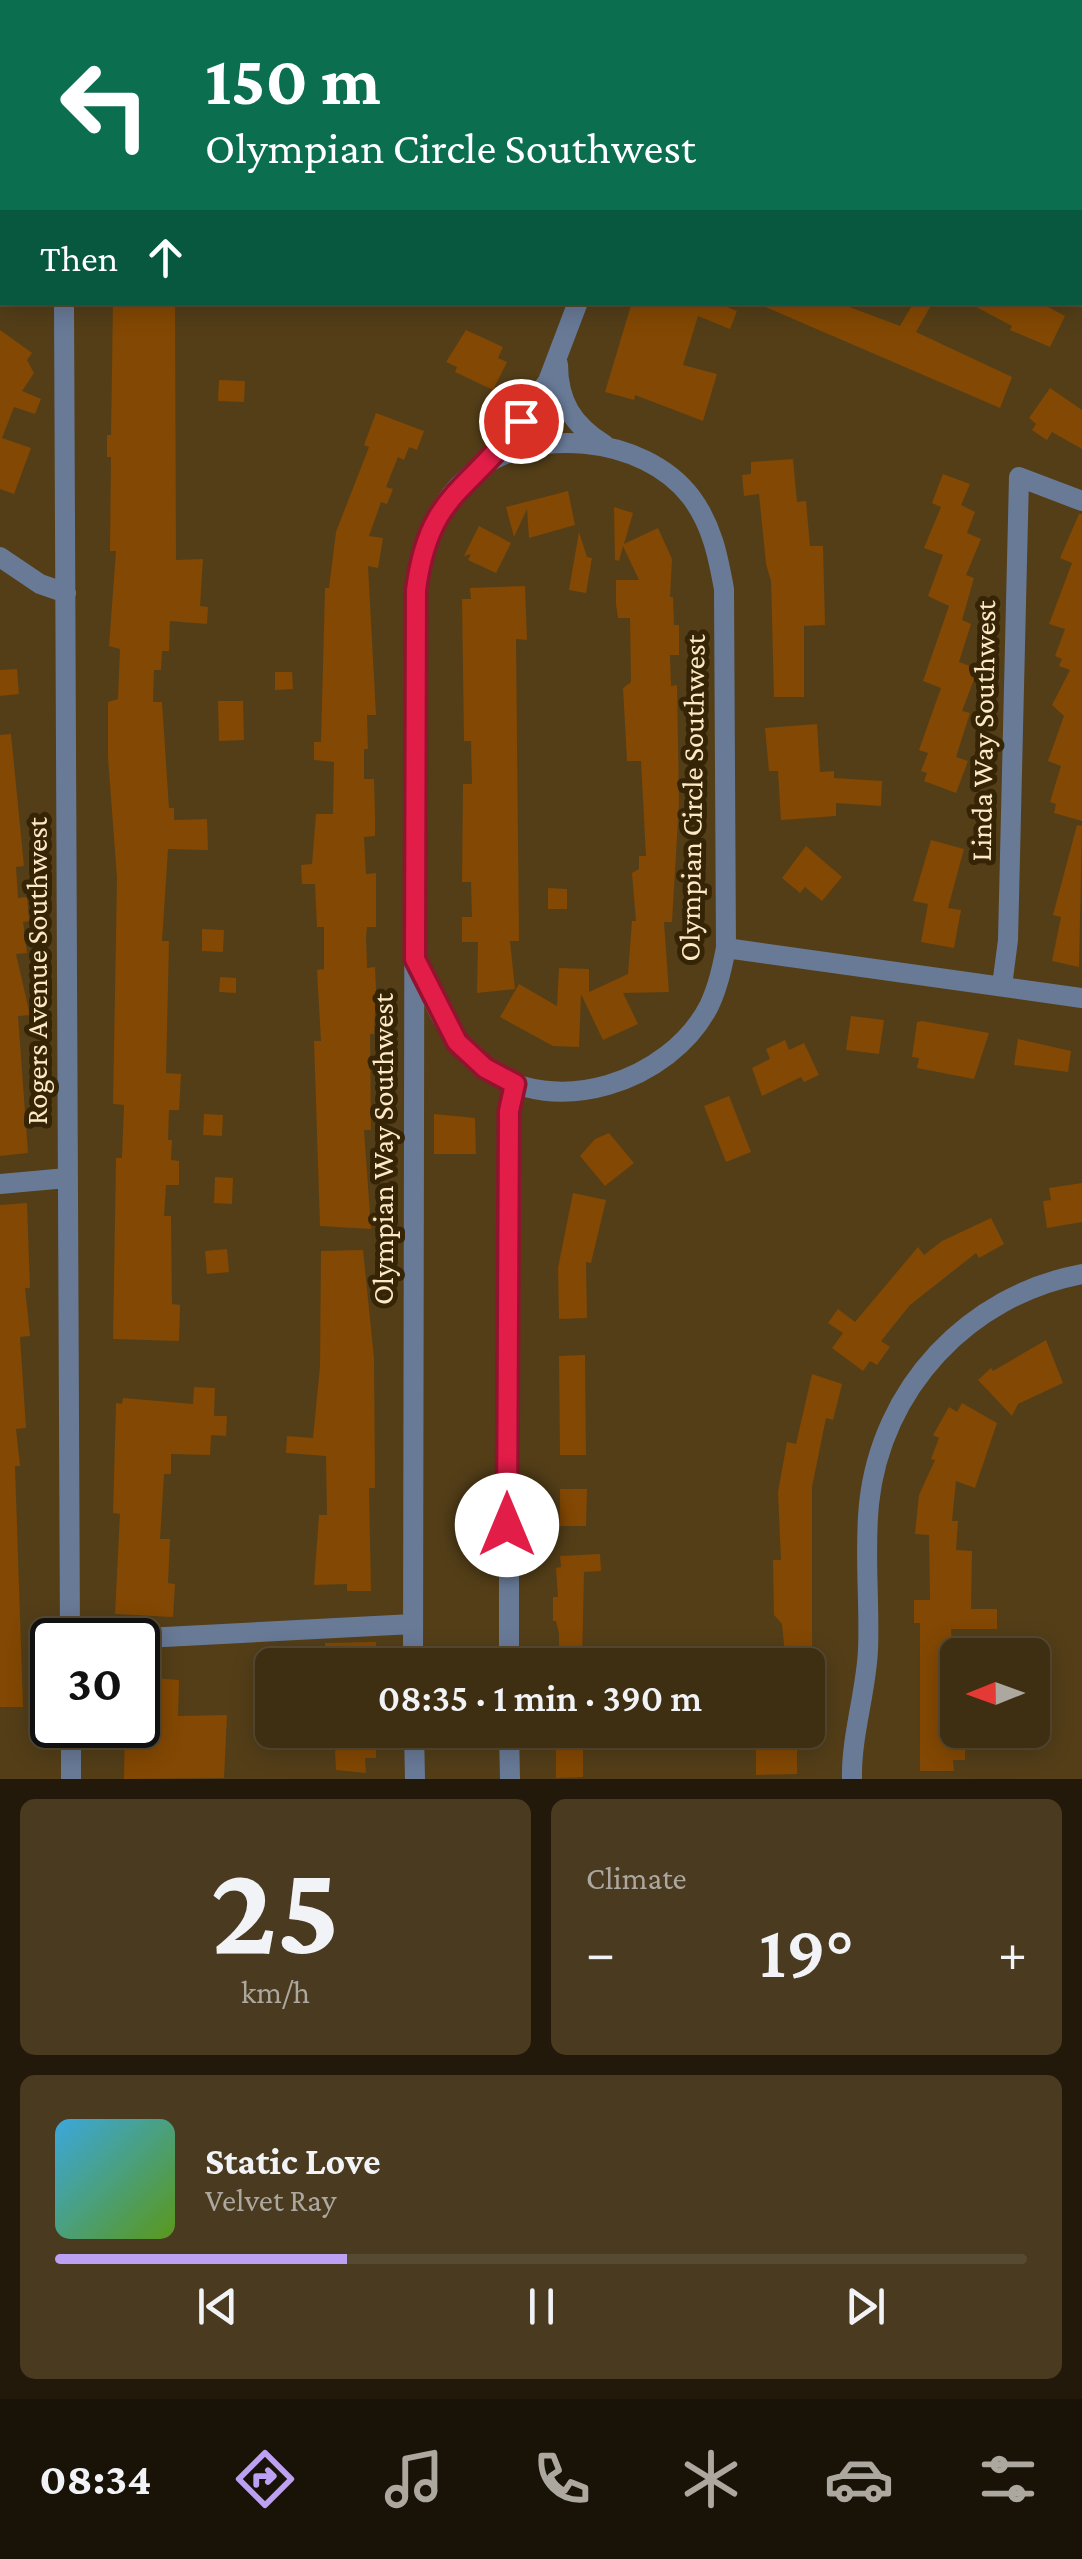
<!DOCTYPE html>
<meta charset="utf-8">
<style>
body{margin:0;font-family:"Crimson Pro",serif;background:#493a20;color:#f1f3f6;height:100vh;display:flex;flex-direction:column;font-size:38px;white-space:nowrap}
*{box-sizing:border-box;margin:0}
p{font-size:32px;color:#ada89f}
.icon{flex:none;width:55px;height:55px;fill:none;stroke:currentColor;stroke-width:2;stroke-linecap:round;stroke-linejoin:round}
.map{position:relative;height:1779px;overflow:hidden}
.panel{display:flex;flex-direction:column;gap:20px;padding:20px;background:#22190a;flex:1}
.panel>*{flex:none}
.guide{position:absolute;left:0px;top:0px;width:1082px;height:305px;box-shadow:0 5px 25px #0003,0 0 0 2px #574a32;background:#0b6e4f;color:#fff;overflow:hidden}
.needle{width:65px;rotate:269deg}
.buttons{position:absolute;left:940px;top:1638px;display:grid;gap:20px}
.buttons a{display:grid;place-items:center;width:110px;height:110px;border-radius:15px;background:#3e2e12;box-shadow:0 5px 25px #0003,0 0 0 2px #574a32;font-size:50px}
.speed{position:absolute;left:30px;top:1618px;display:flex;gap:20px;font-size:50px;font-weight:700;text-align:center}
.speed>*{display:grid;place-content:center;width:130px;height:130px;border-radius:50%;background:#3e2e12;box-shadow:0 5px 25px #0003,0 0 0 2px #574a32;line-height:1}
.speed .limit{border:5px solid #111;border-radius:15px;background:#fff;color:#111}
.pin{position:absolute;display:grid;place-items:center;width:85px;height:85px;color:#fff;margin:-42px;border:5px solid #fff;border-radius:50%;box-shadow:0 2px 10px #0007}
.me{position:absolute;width:110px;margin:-55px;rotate:0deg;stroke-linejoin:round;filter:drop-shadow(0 0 8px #0008)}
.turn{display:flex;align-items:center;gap:35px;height:210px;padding:0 40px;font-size:45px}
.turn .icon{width:130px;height:130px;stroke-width:2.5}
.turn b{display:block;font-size:70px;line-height:85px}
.then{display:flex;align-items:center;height:95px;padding:0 40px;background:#0003;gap:20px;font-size:38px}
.big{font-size:75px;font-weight:600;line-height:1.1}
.panel .widget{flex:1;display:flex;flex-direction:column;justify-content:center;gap:15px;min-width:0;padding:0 35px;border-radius:15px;background:#493a20}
.panel .dial{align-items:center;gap:0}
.dial b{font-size:130px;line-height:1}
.song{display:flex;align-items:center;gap:30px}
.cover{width:120px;height:120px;border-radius:15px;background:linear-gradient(135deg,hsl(200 70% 55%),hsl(90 70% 35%))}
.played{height:10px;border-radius:5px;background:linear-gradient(90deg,#bca0f2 30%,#574a32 30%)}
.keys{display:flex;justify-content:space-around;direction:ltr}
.heat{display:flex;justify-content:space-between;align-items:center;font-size:55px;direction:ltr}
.panel .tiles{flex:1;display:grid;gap:20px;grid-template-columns:1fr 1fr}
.widget:last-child{grid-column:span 2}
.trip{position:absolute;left:255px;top:1648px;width:570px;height:100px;border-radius:15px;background:#3e2e12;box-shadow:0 5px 25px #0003,0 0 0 2px #574a32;font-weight:600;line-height:100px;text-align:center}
.tab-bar{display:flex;height:160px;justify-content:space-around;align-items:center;background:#191207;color:#ada89f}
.tab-bar .icon{width:70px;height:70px}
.tab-bar .selected{color:#bca0f2}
.tab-bar b{font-size:45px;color:#f1f3f6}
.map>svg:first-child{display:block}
.built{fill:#614a1f}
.building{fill:#834803}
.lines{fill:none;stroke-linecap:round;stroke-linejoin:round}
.minor{stroke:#697a97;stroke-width:20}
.secondary{stroke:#7e99c6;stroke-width:20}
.route-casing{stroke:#92132f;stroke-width:25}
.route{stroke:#e11d48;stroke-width:18}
.labels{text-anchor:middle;stroke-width:10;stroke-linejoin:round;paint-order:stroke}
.street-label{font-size:30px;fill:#fee9c6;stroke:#352506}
</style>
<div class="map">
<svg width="1082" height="1779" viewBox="0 0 1082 1779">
<rect width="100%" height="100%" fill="#533e18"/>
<path class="built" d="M 213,0 L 439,0 L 438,2 Z
M 1062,0 L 1082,0 L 1082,218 L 1080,2 Z"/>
<path class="building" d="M 113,302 L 175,302 L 176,560 L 203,559 L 200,606 L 208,607 L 207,624 L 170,621 L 169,651 L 162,651 L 161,670 L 154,670 L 153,702 L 162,702 L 169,808 L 174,808 L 174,820 L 207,819 L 208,850 L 168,849 L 162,941 L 169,941 L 166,1073 L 181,1074 L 179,1110 L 169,1110 L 168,1140 L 172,1140 L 171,1160 L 179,1161 L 179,1185 L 166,1185 L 164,1216 L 171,1216 L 172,1304 L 180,1305 L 179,1341 L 113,1339 L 116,1158 L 122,1158 L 124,1105 L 113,1104 L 117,878 L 108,757 L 108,702 L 118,699 L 120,649 L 109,646 L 116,551 L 110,551 L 111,457 L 107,457 L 107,435 L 111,435 Z
M 632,302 L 714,302 L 737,311 L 730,329 L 698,316 L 683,365 L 717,374 L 703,421 L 635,395 L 634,400 L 605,392 Z
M 754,302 L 836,302 L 900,326 L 914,302 L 933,302 L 916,332 L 1012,377 L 1000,408 Z
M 967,302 L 1039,302 L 1065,316 L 1050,347 L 1010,330 L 1012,326 Z
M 0,330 L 32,353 L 27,360 L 34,373 L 22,391 L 41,399 L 35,414 L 14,407 L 2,438 L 31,448 L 14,494 L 0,489 Z
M 466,330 L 503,347 L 498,358 L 507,362 L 493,390 L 455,372 L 457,367 L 446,362 Z
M 219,380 L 245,381 L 244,402 L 218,401 Z
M 1050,388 L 1082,410 L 1082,449 L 1052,432 L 1047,440 L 1032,430 L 1036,424 L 1029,418 Z
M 376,413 L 424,431 L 417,450 L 409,447 L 404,460 L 398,457 L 386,487 L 393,489 L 387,504 L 381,502 L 369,536 L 383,538 L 378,568 L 368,566 L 376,715 L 367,715 L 368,749 L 364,749 L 364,779 L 374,779 L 375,814 L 375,836 L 364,837 L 366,874 L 376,873 L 376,927 L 367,927 L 366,937 L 367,968 L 375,967 L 376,989 L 374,1034 L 370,1034 L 371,1130 L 364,1130 L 371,1229 L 320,1226 L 314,1041 L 321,1041 L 317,970 L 324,969 L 324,927 L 317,927 L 315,884 L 302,884 L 301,865 L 312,864 L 316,814 L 333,814 L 334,762 L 314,760 L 314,742 L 321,742 L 325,588 L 329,588 L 336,532 L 369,447 L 364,445 Z
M 793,459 L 797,502 L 806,501 L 810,546 L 823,546 L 825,625 L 804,626 L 804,697 L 774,697 L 771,581 L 766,564 L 759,494 L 744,496 L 742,475 L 751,474 L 751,462 Z
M 943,474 L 970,484 L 961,505 L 975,512 L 967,533 L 981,539 L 966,575 L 974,578 L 962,620 L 971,624 L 959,662 L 978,669 L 962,711 L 970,713 L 956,757 L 968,761 L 956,793 L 924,781 L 927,773 L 921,771 L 928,753 L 919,750 L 941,688 L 923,681 L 949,606 L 928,596 L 943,555 L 924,548 L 941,507 L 932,503 Z
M 568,491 L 575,525 L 529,538 L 527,509 L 514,537 L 506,507 Z
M 614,507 L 633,513 L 624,544 L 658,528 L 672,559 L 670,597 L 673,597 L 674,625 L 679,625 L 679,655 L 670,655 L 671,686 L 677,685 L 679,803 L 672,922 L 664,922 L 669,992 L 623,993 L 638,1024 L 603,1040 L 581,994 L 579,1047 L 553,1046 L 500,1017 L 519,984 L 557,1006 L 559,968 L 589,969 L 589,992 L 628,974 L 632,921 L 636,921 L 632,873 L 639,869 L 639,856 L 646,856 L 641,761 L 627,761 L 623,688 L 631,682 L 630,618 L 618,618 L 616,604 L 616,580 L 639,580 L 623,546 L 619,561 L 615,560 Z
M 1079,514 L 1082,514 L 1082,821 L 1054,813 L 1056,804 L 1050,802 L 1061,766 L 1048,761 L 1064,716 L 1052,705 L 1070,670 L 1059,666 L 1062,659 L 1055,656 L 1065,629 L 1049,624 L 1072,563 L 1060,558 Z
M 479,526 L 511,543 L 496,573 L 468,560 L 471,554 L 464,556 Z
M 579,532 L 587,557 L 592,558 L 586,593 L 569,590 Z
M 525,586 L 527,640 L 516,639 L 519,941 L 510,941 L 515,989 L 477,993 L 478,942 L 462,942 L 462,917 L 472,917 L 471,882 L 462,882 L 463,784 L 472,784 L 471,741 L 464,741 L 462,599 L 471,599 L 470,588 Z
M 17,669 L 19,694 L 0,696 L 0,670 Z
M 275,672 L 292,672 L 293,689 L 275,690 Z
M 218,701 L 243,701 L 244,740 L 219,741 Z
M 817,724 L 820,772 L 834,771 L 834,778 L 882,781 L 881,806 L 836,803 L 836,816 L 781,820 L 778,771 L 769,771 L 765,728 Z
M 11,734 L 24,866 L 16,867 L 18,898 L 27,897 L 29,921 L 23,922 L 27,953 L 16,954 L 30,1015 L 18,1016 L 28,1153 L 0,1156 L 0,735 Z
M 1077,825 L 1082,826 L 1079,967 L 1052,961 L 1061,917 L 1053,915 Z
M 931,840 L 964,849 L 948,908 L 961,910 L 954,948 L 921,942 L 928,904 L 913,901 Z
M 806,846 L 842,877 L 822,901 L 805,887 L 800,893 L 782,878 Z
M 548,888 L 567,889 L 567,909 L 548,909 Z
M 202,929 L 224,930 L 223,952 L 202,951 Z
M 220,977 L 236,978 L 236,993 L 219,992 Z
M 851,1016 L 884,1020 L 879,1054 L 846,1050 Z
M 922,1021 L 989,1033 L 974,1079 L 917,1068 L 919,1058 L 912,1057 L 917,1022 Z
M 1018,1039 L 1071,1051 L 1068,1072 L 1014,1065 Z
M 785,1040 L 789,1050 L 804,1043 L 819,1075 L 804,1082 L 801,1077 L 762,1096 L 752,1068 L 770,1059 L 766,1049 Z
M 729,1096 L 751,1152 L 726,1162 L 704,1106 Z
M 204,1114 L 223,1115 L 222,1136 L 203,1135 Z
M 434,1114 L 475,1118 L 476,1154 L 434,1154 Z
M 609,1133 L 634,1163 L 605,1186 L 580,1156 L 595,1139 Z
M 215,1177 L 233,1178 L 232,1204 L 214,1203 Z
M 1082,1183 L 1082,1222 L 1047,1228 L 1043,1201 L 1051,1200 L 1049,1188 Z
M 573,1193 L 606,1200 L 591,1263 L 586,1262 L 587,1318 L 559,1319 L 558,1268 Z
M 27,1203 L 30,1288 L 25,1288 L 30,1336 L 20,1337 L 26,1428 L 16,1429 L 20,1466 L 15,1466 L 23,1707 L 0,1707 L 0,1205 Z
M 991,1218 L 1004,1244 L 979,1258 L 976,1253 L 910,1305 L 881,1341 L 890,1347 L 877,1365 L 870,1361 L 863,1371 L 832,1348 L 843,1333 L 828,1323 L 838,1309 L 855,1322 L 918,1247 L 924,1255 L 942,1241 Z
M 227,1249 L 229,1272 L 207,1274 L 205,1251 Z
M 363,1250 L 374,1358 L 375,1488 L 369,1488 L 371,1591 L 347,1591 L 347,1584 L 314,1585 L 319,1515 L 327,1515 L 326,1456 L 286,1453 L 287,1436 L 313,1438 L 320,1366 L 321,1251 Z
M 1046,1340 L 1063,1383 L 1018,1404 L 1012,1416 L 978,1380 L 991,1368 L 993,1371 Z
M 585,1355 L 586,1455 L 560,1455 L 559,1356 Z
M 812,1374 L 842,1384 L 833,1420 L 826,1418 L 812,1487 L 812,1665 L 786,1665 L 782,1624 L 774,1615 L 773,1560 L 781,1560 L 778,1492 L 787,1442 L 796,1444 Z
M 194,1387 L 215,1388 L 214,1416 L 227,1416 L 226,1436 L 211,1435 L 210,1455 L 171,1454 L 171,1474 L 164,1474 L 160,1539 L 170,1539 L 168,1583 L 175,1584 L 173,1617 L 115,1614 L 120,1514 L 113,1513 L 116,1403 L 122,1404 L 123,1398 L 193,1404 Z
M 962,1403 L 997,1423 L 975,1488 L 956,1481 L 952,1521 L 958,1521 L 956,1550 L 972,1551 L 971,1609 L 997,1609 L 997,1629 L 951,1629 L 958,1740 L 965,1740 L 965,1760 L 953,1760 L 954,1771 L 920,1771 L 920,1623 L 914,1623 L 914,1600 L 930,1600 L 929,1535 L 915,1534 L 919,1495 L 935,1460 L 931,1459 L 939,1438 L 933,1435 L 949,1407 L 957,1412 Z
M 560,1489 L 587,1489 L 586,1526 L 560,1526 Z
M 600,1554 L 601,1571 L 584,1572 L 582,1665 L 559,1665 L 559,1633 L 556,1621 L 553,1621 L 553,1597 L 558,1597 L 556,1568 L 561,1567 L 560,1556 Z
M 376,1642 L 377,1665 L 325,1665 L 325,1643 Z
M 138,1677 L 179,1680 L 178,1716 L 227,1715 L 224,1778 L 124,1779 L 125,1725 L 138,1725 Z
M 777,1736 L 797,1736 L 797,1774 L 756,1775 L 756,1747 L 777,1747 Z
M 342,1738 L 376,1738 L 376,1758 L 365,1758 L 366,1773 L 336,1770 L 335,1751 L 342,1747 Z
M 583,1740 L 583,1777 L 556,1778 L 556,1741 Z"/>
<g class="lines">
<path class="minor" d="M 62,0 L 62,2
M 683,2 L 684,0
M 64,302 L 70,1640
M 558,364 C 558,402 573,425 605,445
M 490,461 L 548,381 L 578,302
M 0,557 L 40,584 L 66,593
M 726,948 L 1082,998
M 1002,986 L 1008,940 L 1019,477 L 1082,501
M 0,1184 L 67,1178
M 107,1640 L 413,1624
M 413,1665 L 415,590 C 421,547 434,506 469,476 C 528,424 644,435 691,497 C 712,525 718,556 724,589 L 726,948 C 722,968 718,987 709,1006 C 670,1082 554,1120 484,1067 C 448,1041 431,998 415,959
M 509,1665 L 509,1111 L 515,1084
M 71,1725 L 71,1779
M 414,1730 L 415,1779
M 509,1730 L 510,1779
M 852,1779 C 851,1736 866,1693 868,1650 C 870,1602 864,1552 869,1504 C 881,1388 969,1295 1082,1274"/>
<path class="secondary" d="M 953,0 L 960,2
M 1080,49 L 1082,50"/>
</g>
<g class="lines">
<g class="route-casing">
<path id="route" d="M 507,1525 L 509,1111 L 515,1084 L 485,1068 L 457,1042 L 415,959 L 416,590 C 429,491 470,492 521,421"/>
</g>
<use href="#route" class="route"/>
</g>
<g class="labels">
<g class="street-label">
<text transform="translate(983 731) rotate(-89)" y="10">Linda Way Southwest</text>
<text transform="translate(692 798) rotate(-89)" y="10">Olympian Circle Southwest</text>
<text transform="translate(37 971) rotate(-90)" y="10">Rogers Avenue Southwest</text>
<text transform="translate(383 1149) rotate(-90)" y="10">Olympian Way Southwest</text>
</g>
</g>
</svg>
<div class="buttons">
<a><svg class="needle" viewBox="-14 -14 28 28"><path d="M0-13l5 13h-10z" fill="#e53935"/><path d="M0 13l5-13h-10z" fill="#ada89f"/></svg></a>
</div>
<div class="speed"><div class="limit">30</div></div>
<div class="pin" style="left:521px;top:421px;background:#d93025"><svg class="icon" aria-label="arrive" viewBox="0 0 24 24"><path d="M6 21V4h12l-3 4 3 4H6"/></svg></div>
<svg class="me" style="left:507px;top:1525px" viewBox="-20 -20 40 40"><circle r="19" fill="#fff"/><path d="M0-13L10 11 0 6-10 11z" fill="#e11d48"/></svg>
<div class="trip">08:35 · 1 min · 390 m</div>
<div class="guide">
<div class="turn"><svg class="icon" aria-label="left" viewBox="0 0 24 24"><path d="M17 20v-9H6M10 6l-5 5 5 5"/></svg><div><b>150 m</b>Olympian Circle Southwest</div></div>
<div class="then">Then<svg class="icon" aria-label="ahead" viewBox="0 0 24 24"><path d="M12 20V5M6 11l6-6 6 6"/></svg></div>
</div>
</div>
<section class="panel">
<div class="tiles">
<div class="widget dial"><b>25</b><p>km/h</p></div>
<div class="widget"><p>Climate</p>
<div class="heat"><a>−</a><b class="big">19°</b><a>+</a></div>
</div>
<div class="widget">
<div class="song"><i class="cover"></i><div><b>Static Love</b><p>Velvet Ray</p></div></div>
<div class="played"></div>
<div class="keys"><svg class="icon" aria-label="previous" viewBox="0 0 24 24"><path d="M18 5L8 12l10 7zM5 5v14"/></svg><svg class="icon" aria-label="pause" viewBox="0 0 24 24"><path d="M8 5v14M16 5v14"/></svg><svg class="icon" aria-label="next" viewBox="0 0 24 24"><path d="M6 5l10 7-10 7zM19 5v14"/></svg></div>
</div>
</div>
</section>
<nav class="tab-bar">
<b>08:34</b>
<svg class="icon selected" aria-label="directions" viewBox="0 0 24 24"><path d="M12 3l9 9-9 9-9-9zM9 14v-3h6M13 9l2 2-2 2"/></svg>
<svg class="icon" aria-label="music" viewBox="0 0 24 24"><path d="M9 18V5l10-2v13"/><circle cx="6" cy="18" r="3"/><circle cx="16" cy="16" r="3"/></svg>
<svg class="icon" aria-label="phone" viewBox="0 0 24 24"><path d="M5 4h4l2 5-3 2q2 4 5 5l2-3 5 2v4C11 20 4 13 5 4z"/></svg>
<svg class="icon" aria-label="climate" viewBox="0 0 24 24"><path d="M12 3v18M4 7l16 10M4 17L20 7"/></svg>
<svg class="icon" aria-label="car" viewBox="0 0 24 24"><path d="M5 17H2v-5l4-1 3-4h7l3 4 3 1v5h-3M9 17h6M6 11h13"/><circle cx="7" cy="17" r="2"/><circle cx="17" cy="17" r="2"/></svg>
<svg class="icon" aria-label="filters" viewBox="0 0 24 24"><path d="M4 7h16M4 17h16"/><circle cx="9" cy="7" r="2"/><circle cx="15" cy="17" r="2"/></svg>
</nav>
